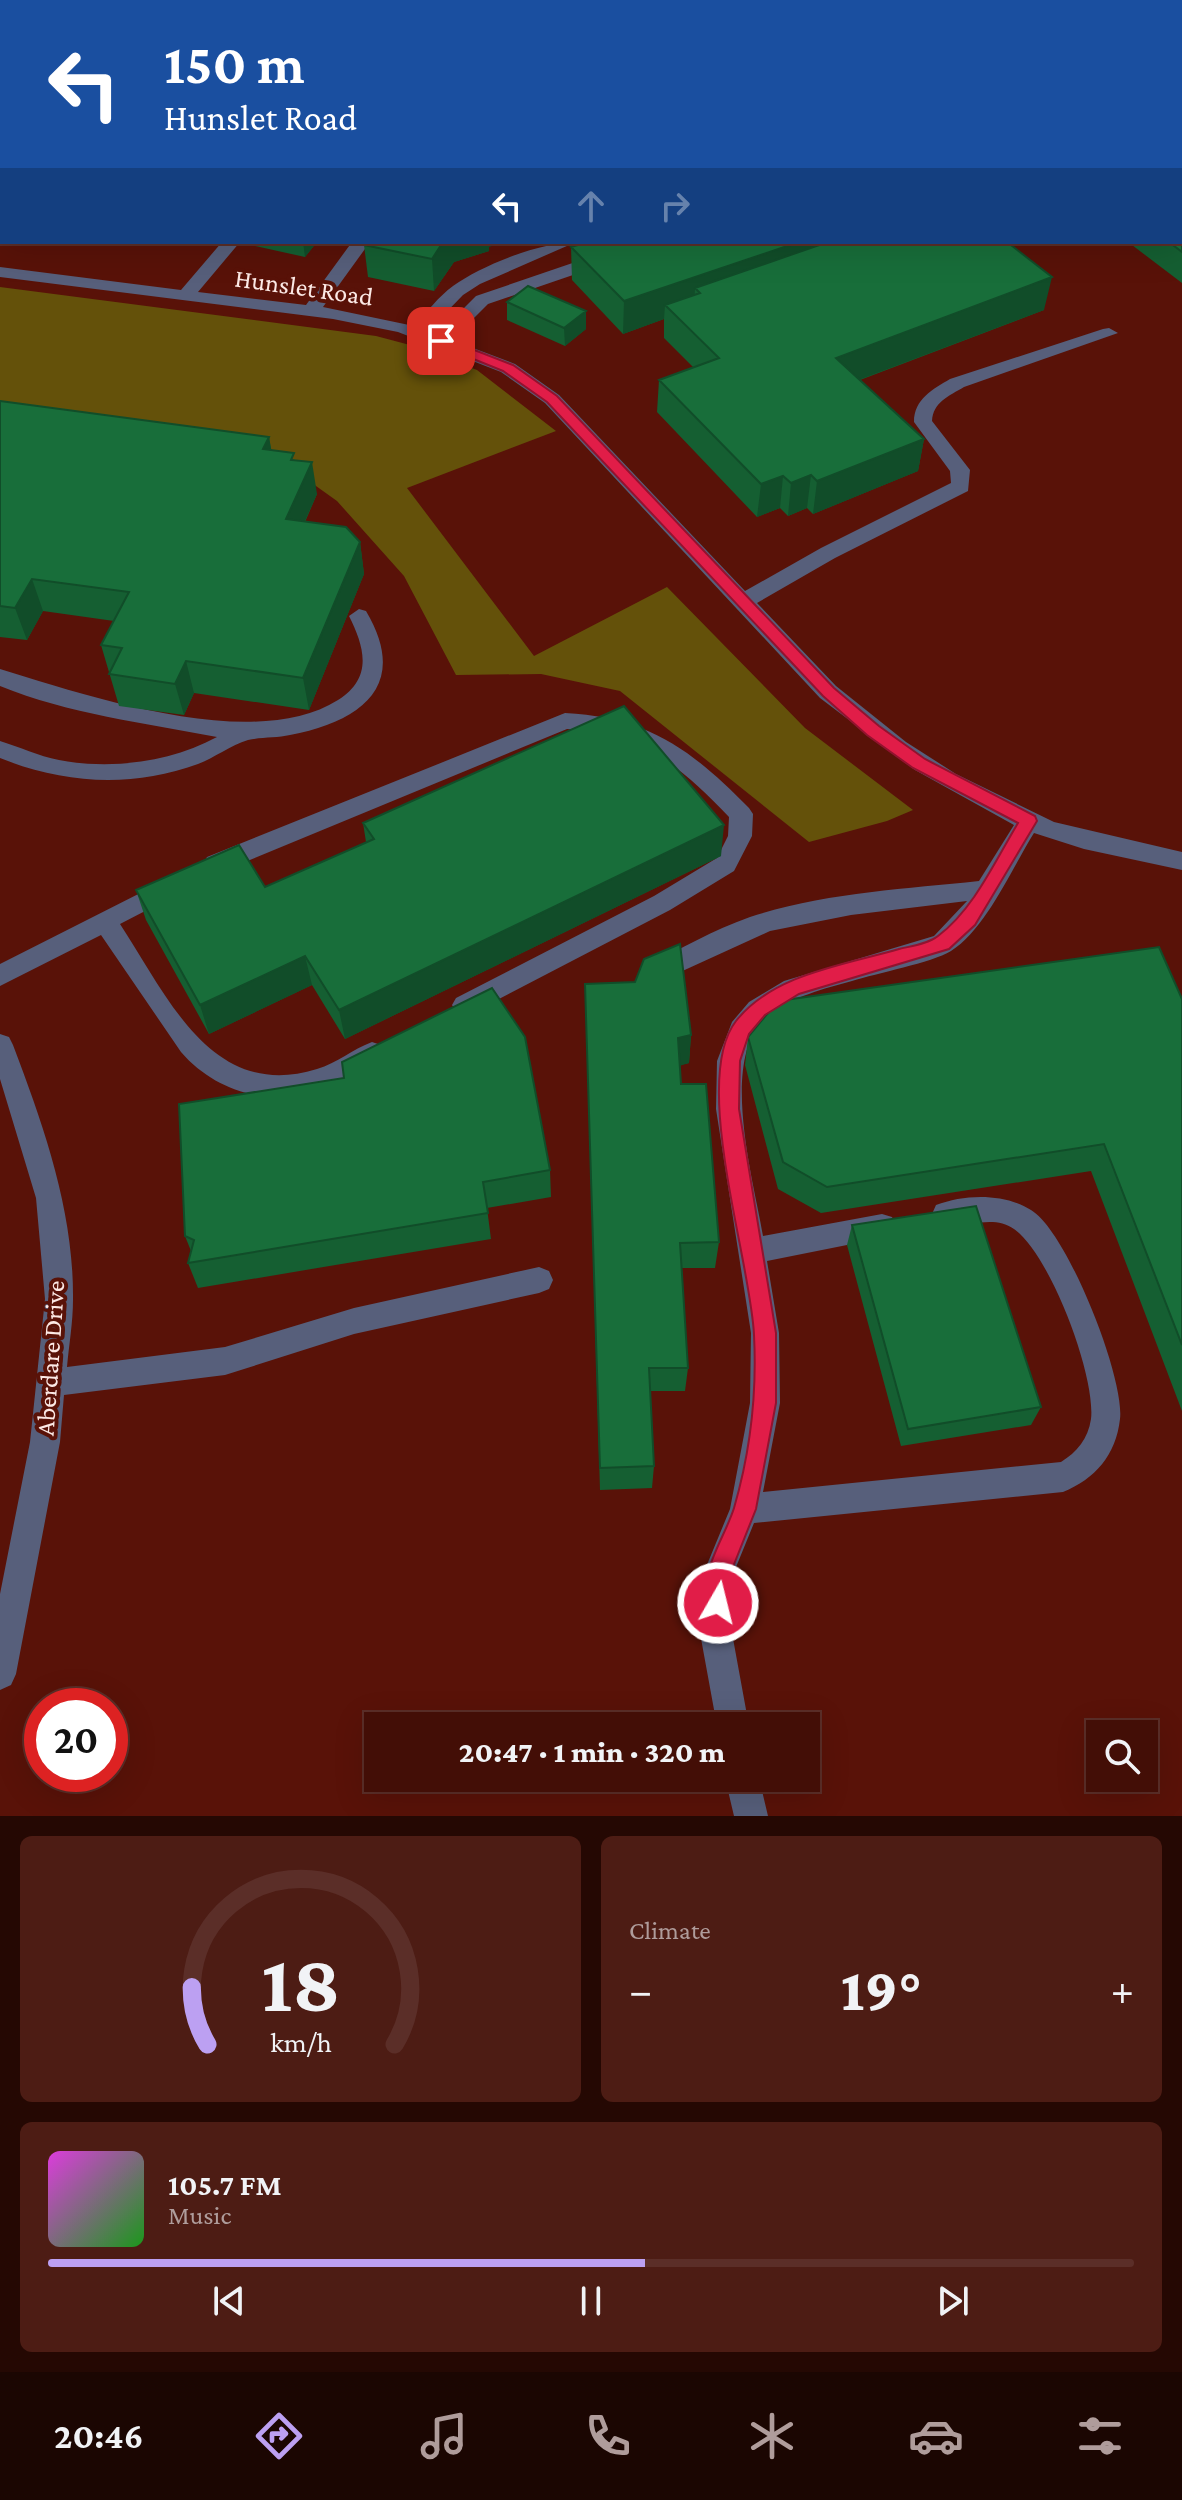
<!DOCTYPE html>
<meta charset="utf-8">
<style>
body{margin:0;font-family:"Crimson Pro",serif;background:#4d1c14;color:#f1f3f6;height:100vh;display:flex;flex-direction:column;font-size:30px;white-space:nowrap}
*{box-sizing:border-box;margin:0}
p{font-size:26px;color:#af9c9b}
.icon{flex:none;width:44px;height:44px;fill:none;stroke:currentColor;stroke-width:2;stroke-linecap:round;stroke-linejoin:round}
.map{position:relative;height:1816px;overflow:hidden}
.drawer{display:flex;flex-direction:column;gap:20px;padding:20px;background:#250803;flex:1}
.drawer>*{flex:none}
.guide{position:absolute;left:0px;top:0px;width:1182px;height:244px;box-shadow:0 8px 32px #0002,0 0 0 2px #5b2e28;background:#1a4fa0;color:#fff;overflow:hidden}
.tools{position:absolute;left:1086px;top:1720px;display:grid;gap:16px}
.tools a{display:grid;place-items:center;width:72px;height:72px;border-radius:0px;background:#430e06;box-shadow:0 8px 32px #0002,0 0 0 2px #5b2e28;font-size:40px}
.speed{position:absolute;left:24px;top:1688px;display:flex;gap:16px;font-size:40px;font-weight:700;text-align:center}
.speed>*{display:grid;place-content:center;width:104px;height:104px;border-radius:50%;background:#430e06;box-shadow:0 8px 32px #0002,0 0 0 2px #5b2e28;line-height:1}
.speed .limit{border:12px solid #d22;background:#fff;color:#111}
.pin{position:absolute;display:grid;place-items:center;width:68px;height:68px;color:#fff;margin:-34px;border-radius:16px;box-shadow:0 4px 12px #0006}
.me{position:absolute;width:88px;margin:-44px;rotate:8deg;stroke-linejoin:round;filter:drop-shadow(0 0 6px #0008)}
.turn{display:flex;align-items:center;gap:28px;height:168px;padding:0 32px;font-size:36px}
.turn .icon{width:104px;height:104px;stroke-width:2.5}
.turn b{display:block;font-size:56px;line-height:68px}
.lanes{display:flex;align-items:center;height:76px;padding:0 32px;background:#0003;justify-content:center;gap:40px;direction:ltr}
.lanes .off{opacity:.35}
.big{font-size:60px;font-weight:800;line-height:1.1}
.drawer .card{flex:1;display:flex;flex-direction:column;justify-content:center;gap:12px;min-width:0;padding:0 28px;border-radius:12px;background:#4d1c14}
.drawer .dial{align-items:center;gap:0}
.dial svg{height:208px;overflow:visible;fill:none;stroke:#5b2e28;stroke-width:7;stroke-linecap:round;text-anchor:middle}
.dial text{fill:#f1f3f6;stroke:none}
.song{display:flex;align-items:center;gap:24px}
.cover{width:96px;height:96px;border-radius:12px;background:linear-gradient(135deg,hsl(300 70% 55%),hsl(120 70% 35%))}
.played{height:8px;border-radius:4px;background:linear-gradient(90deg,#bca0f2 55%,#5b2e28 55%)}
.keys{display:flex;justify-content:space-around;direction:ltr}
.heat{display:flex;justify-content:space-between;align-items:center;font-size:44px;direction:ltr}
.drawer .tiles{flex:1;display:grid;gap:20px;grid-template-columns:1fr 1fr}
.card:last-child{grid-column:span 2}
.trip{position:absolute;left:364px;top:1712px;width:456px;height:80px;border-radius:0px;background:#430e06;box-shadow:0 8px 32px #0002,0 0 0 2px #5b2e28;font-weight:800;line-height:80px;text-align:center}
.tab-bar{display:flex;height:128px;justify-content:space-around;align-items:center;background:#1b0602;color:#af9c9b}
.tab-bar .icon{width:56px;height:56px}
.tab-bar .selected{color:#bca0f2}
.tab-bar b{font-size:36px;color:#f1f3f6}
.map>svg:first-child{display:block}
.green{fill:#64510a}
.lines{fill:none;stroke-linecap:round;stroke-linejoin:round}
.minor{fill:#575f7b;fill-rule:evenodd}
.wall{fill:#155f32}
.shaded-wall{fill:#114d29}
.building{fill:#186e3a;stroke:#114d29;stroke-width:2}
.route{fill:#e11d48;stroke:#92132f;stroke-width:2}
.labels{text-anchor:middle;stroke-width:8;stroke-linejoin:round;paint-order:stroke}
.street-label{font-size:26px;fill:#fce9e5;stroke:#591208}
</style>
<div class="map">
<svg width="1182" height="1816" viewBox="0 0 1182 1816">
<rect width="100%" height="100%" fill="#591208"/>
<path class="green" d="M 0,287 L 376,336 L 410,345 L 477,370 L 556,431 L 407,488 L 534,656 L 667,587 L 805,728 L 913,810 L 887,821 L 809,842 L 620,691 L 541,674 L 456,675 L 404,576 L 337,501 L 288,466 L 0,424 Z"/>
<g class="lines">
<path class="minor" d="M 0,92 L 2,92 L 2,102 L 0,102 Z
M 222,242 L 240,242 L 198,292 L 306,305 L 352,242 L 370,242 L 323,307 L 414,326 C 426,313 439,296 453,286 C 482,265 541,242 576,242 L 480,284 L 463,295 L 428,331 L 437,335 L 476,296 L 596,255 L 608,255 L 608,263 L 488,304 L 452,340 L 515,364 L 559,395 L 745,591 L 821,548 L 951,483 L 950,471 L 914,422 C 914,399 933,389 950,379 L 1103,329 L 1109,328 L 1118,333 L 964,387 C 949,396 933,402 932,421 L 970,470 L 968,491 L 835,558 L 757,603 L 836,686 L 906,742 L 956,774 L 1054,822 L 1182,852 L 1182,870 L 1084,849 L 1034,833 C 1012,868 986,929 951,951 C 931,963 877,973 852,981 C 823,989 794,996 769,1015 C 717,1055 754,1181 763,1236 L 882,1214 L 892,1217 L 896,1226 L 892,1235 L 882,1238 L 767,1261 L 779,1333 L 780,1403 L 763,1492 L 1061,1462 C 1077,1452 1088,1439 1091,1419 C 1096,1376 1050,1254 1014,1229 C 991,1212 960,1232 936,1223 L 932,1214 L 936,1205 C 965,1194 1004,1193 1031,1210 C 1067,1231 1125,1378 1120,1419 C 1116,1455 1095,1479 1063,1492 L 754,1523 L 734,1572 L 732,1633 L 749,1726 L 717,1726 L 700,1633 L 704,1572 L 730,1509 L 750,1403 L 751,1333 L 716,1109 L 717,1061 L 732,1022 L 749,1002 L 784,981 L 934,936 L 967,901 L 851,915 L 770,931 L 654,984 L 645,981 L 642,974 L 645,967 C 680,949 713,930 750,917 C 823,893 904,889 979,881 L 1014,825 L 915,770 L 820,698 L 545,403 L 501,372 L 398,332 L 333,319 L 0,277 L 0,267 L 181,290 Z
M 359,609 L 366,611 C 410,685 362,721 290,735 C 277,738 261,737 248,740 C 231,745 214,758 198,764 C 132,788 64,784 0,758 L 0,741 C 20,747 38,756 59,760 C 111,770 171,762 217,737 C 144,723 69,714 0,686 L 0,669 C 89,696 254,753 338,700 C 373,678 365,648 349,616 Z
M 565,713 C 648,717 692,750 749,808 L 753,814 L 752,836 L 734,871 L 670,910 L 474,1012 L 465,1015 L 456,1012 L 452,1005 L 456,998 L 654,896 L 717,858 L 728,836 L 729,817 C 679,765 641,733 567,729 L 223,871 L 207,871 L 203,864 L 207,857 Z
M 168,879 L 176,881 L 180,888 L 176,895 L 120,924 C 168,997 212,1102 317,1069 C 337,1063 353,1049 372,1042 L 381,1045 L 385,1053 L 381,1061 C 365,1069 349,1080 332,1087 C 278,1108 219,1096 181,1052 L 101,935 L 0,986 L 0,964 Z
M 0,1034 L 9,1037 L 13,1045 C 44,1127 74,1211 73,1300 C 73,1322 69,1345 67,1367 L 225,1347 L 354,1308 L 539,1267 L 549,1271 L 553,1280 L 549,1289 L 539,1293 L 354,1334 L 225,1375 L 64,1395 L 60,1442 L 16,1674 L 11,1685 L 0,1690 L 0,1594 L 30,1442 L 45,1299 L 36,1198 L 0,1079 Z
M 725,1778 L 759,1778 L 768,1816 L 734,1816 Z"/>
</g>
<path class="wall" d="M 816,0 L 1123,0 L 1126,2 L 819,2 Z
M 1182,38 L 1182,283 L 1128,242 L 1180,242 Z
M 249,242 L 317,242 L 305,257 L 250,245 Z
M 364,245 L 489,247 L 489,251 L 454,262 L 434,291 L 368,277 Z
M 571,247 L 1044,310 L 860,380 L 924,439 L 918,471 L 813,514 L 807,508 L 788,516 L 780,508 L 757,517 L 657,412 L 659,380 L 693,367 L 664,338 L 664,319 L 623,334 L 572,280 Z
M 507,302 L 586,329 L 565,346 L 507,320 Z
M 0,401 L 269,437 L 271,450 L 295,460 L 317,494 L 305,522 L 360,542 L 364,574 L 309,710 L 194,693 L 184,715 L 119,706 L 101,645 L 114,621 L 43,611 L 27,640 L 0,637 Z
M 363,823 L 721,856 L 345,1039 L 312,985 L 209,1034 L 146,920 L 136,890 L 265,887 L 366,842 Z
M 585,984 L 691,1035 L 689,1063 L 680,1065 L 681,1084 L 719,1242 L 715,1268 L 681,1268 L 688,1368 L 685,1391 L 650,1391 L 654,1466 L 652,1488 L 600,1490 Z
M 1182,999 L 1182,1411 L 1091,1171 L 821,1213 L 778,1189 L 745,1065 L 748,1037 Z
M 179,1104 L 550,1170 L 551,1197 L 487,1208 L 491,1239 L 198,1288 L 188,1263 L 191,1251 L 185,1236 Z
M 852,1225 L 1041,1407 L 1031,1425 L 901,1446 L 847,1245 Z"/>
<path class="shaded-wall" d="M 109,0 L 209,0 L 201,2 L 101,2 Z
M 591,0 L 653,0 L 653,2 L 584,2 Z
M 1016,0 L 1091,0 L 1084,2 L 1009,2 Z
M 303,242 L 317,242 L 305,257 Z
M 443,242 L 504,242 L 489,247 L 489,251 L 454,262 L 434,291 L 432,259 Z
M 799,242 L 889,242 L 700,293 L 695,288 L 694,309 L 665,305 L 664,319 L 623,334 L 624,301 Z
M 1052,277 L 1044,310 L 832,390 L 836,358 Z
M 586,311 L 586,329 L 565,346 L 564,328 Z
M 269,437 L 275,470 L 263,449 Z
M 924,439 L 918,471 L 813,514 L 817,481 Z
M 312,462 L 317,494 L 291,552 L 286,519 Z
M 811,475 L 807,508 L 788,516 L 791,483 Z
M 783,476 L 780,508 L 757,517 L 761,484 Z
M 360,542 L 364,574 L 309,710 L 303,678 Z
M 32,579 L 43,611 L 27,640 L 15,608 Z
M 186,661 L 194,693 L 184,715 L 175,684 Z
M 724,825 L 721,856 L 345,1039 L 339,1010 Z
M 305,956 L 312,985 L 209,1034 L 200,1005 Z
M 691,1035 L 689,1063 L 676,1067 L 678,1038 Z"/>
<path class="building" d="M 9,0 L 109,0 L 101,2 L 11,2 Z
M 491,0 L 591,0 L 584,2 L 484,2 Z
M 709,0 L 750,0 L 753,2 L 704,2 Z
M 848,0 L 1016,0 L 1009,2 L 841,2 Z
M 1088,0 L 1123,0 L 1126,2 L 1082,2 Z
M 1180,37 L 1182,38 L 1182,252 L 1169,242 L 1180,242 Z
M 366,242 L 443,242 L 432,259 L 364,245 Z
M 588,242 L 799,242 L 624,301 L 571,247 Z
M 828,242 L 1007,242 L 1052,277 L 836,358 L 924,439 L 817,481 L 811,475 L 791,483 L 783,476 L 761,484 L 659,380 L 719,358 L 665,305 L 700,293 L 695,288 Z
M 528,286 L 586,311 L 564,328 L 507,302 Z
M 0,401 L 269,437 L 263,449 L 294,453 L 291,460 L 312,462 L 286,519 L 346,527 L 360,542 L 303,678 L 186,661 L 175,684 L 109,674 L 122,648 L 101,645 L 129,592 L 32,579 L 15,608 L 0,606 Z
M 624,706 L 724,825 L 339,1010 L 305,956 L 200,1005 L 136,890 L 239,845 L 265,887 L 374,839 L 363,823 Z
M 680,944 L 691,1035 L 678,1038 L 681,1084 L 706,1084 L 719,1242 L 680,1243 L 688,1368 L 649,1368 L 654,1466 L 600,1468 L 585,984 L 635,982 L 644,959 Z
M 1159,947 L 1182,999 L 1182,1345 L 1104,1144 L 827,1187 L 783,1162 L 748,1037 L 778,1001 Z
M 492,988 L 525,1037 L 550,1170 L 483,1182 L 488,1213 L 188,1263 L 194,1240 L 185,1236 L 179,1104 L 344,1078 L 342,1062 Z
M 976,1206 L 1041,1407 L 908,1429 L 852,1225 Z"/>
<path class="route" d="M 441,337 L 513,365 L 557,396 L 834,688 L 879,726 L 925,759 L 1035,816 L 1037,821 L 975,925 L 949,949 L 799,994 L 765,1015 L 749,1034 L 740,1061 L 739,1109 L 776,1333 L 776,1403 L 756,1509 L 731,1572 L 726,1611 L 718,1615 L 709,1611 C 695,1577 724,1540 734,1508 C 750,1453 757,1393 754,1335 C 751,1261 690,1080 736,1021 C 773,974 844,965 899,949 C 911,946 928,944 938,936 C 974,909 995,861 1018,823 L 913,768 L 867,735 L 823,696 L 547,402 L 503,371 L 436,344 L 434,341 Z"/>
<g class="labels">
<g class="street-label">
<text transform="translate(304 287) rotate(8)" y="9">Hunslet Road</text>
<text transform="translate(50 1358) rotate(-86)" y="9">Aberdare Drive</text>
</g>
</g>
</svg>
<div class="tools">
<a><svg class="icon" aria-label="search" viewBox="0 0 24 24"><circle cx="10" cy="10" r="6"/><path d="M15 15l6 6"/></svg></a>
</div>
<div class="speed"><div class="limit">20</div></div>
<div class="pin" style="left:441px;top:341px;background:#d93025"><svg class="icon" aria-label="arrive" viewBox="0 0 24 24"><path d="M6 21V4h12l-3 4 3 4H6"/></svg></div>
<svg class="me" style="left:718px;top:1603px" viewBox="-20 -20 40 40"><circle r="17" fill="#e11d48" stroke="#fff" stroke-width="3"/><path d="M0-11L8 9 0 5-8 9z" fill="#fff"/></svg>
<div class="trip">20:47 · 1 min · 320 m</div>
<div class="guide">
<div class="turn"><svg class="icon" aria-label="left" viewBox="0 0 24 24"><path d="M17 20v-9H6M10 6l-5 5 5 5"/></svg><div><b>150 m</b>Hunslet Road</div></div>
<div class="lanes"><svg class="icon" aria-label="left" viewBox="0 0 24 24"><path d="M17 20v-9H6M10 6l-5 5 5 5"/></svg><svg class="icon off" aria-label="ahead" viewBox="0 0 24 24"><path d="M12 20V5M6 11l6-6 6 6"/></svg><svg class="icon off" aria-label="right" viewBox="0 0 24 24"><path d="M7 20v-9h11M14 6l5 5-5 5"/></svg></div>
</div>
</div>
<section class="drawer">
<div class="tiles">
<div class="card dial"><svg viewBox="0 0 100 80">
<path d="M14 69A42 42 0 1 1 86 69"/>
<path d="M14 69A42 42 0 0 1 8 47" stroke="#bca0f2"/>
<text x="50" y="56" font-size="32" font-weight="700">18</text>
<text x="50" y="72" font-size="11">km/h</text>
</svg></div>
<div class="card"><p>Climate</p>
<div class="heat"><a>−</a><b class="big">19°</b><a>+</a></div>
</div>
<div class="card">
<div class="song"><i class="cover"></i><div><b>105.7 FM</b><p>Music</p></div></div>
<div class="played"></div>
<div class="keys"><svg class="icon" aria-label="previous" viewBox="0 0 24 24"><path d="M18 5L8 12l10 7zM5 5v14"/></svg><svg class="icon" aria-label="pause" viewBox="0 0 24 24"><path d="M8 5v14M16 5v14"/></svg><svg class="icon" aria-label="next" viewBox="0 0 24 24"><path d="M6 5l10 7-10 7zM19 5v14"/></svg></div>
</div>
</div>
</section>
<nav class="tab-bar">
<b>20:46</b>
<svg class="icon selected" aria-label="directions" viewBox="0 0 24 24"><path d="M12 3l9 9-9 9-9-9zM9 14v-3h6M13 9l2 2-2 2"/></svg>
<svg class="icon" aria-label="music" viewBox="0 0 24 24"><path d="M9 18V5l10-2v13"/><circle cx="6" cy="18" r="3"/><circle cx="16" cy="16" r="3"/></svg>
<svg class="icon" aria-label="phone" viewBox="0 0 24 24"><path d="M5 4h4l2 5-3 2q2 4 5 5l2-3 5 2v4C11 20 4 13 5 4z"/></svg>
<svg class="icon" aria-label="climate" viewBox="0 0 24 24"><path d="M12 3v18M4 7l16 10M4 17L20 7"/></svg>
<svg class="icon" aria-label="car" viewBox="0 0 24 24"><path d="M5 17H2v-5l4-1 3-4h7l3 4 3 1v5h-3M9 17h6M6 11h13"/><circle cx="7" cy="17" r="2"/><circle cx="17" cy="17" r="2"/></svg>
<svg class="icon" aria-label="filters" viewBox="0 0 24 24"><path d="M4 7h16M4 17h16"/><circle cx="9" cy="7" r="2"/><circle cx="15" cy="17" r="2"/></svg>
</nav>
